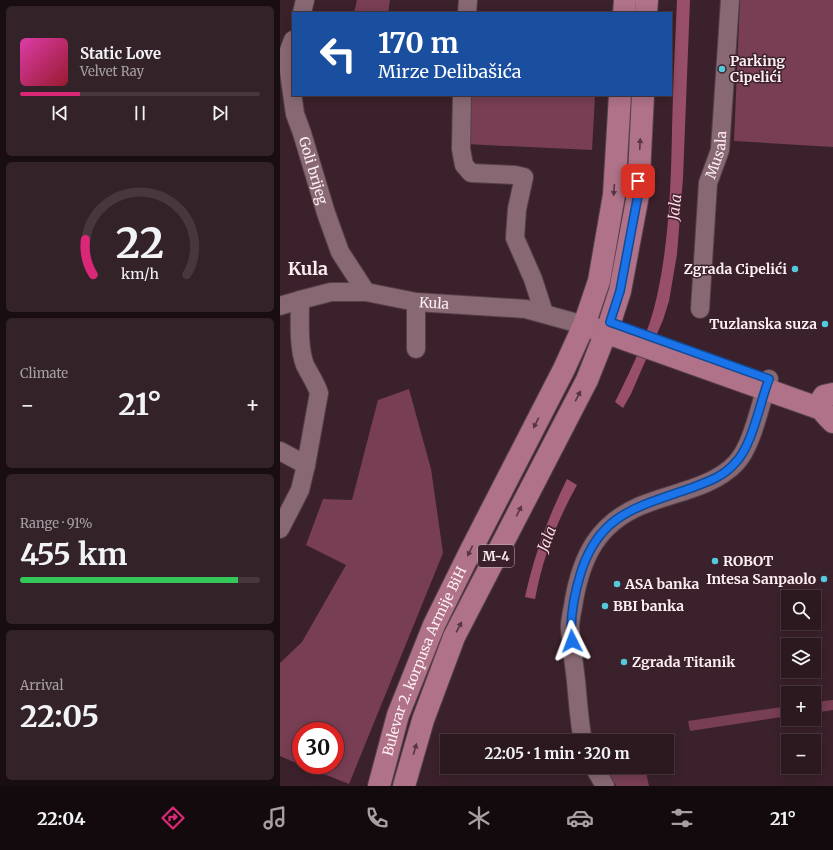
<!DOCTYPE html>
<meta charset="utf-8">
<style>
body{margin:0;font-family:Merriweather,serif;background:#342229;color:#f1f3f6;height:100vh;display:flex;flex-direction:column;font-size:15px;white-space:nowrap}
*{box-sizing:border-box;margin:0}
p{font-size:13px;color:#a6a0a5}
.icon{flex:none;width:22px;height:22px;fill:none;stroke:currentColor;stroke-width:2;stroke-linecap:round;stroke-linejoin:round}
.map{position:relative;flex:1;overflow:hidden}
.drawer{display:flex;flex-direction:column;gap:6px;padding:6px;background:#180e12;width:280px}
.drawer>*{flex:none}
.banner{position:absolute;left:12px;top:12px;width:380px;height:84px;border-radius:0px;box-shadow:0 2px 10px #0003,0 0 0 1px #48383e;background:#1a4fa0;color:#fff;overflow:hidden}
.buttons{position:absolute;left:501px;top:590px;display:grid;gap:8px}
.buttons a{display:grid;place-items:center;width:40px;height:40px;border-radius:0px;background:#2c1920;box-shadow:0 2px 10px #0003,0 0 0 1px #48383e;font-size:20px}
.speed{position:absolute;left:12px;top:722px;display:flex;gap:8px;font-size:20px;font-weight:700;text-align:center}
.speed>*{display:grid;place-content:center;width:52px;height:52px;border-radius:50%;background:#2c1920;box-shadow:0 2px 10px #0003,0 0 0 1px #48383e;line-height:1}
.speed .limit{border:6px solid #d22;background:#fff;color:#111}
.pin{position:absolute;display:grid;place-items:center;width:34px;height:34px;color:#fff;margin:-17px;border-radius:8px;box-shadow:0 2px 6px #0006}
.me{position:absolute;width:44px;margin:-22px;rotate:357deg;stroke-linejoin:round;filter:drop-shadow(0 0 3px #0008)}
.turn{display:flex;align-items:center;gap:14px;height:84px;padding:0 20px;font-size:18px}
.turn .icon{width:52px;height:52px;stroke-width:2.5}
.turn b{display:block;font-size:28px;line-height:34px}
.big{font-size:30px;font-weight:700;line-height:1.1}
.drawer .tile{flex:1;display:flex;flex-direction:column;justify-content:center;gap:6px;min-width:0;padding:0 14px;border-radius:6px;background:#342229}
.drawer .dial{align-items:center;gap:0}
.dial svg{height:104px;overflow:visible;fill:none;stroke:#48383e;stroke-width:7;stroke-linecap:round;text-anchor:middle}
.dial text{fill:#f1f3f6;stroke:none}
.song{display:flex;align-items:center;gap:12px}
.cover{width:48px;height:48px;border-radius:6px;background:linear-gradient(135deg,hsl(320 70% 55%),hsl(350 70% 35%))}
.played{height:4px;border-radius:2px;background:linear-gradient(90deg,#db2777 25%,#48383e 25%)}
.keys{display:flex;justify-content:space-around;direction:ltr}
.heat{display:flex;justify-content:space-between;align-items:center;font-size:22px;direction:ltr}
.charge{height:6px;border-radius:3px;background:linear-gradient(90deg,#34c759 91%,#48383e 0)}
.trip{position:absolute;left:160px;top:734px;width:234px;height:40px;border-radius:0px;background:#2c1920;box-shadow:0 2px 10px #0003,0 0 0 1px #48383e;font-weight:700;line-height:40px;text-align:center}
.dock{display:flex;height:64px;justify-content:space-around;align-items:center;background:#120a0d;color:#a6a0a5}
.dock .icon{width:28px;height:28px}
.dock .selected{color:#db2777}
.dock b{font-size:18px;color:#f1f3f6}
main{display:flex;flex:1;min-height:0}
.map>svg:first-child{display:block}
.green{fill:#783e54}
.water{fill:#994f6b}
.lines{fill:none;stroke-linecap:round;stroke-linejoin:round}
.minor-casing{stroke:#564149;stroke-width:20}
.major-casing{stroke:#564149;stroke-width:24}
.minor{stroke:#886973;stroke-width:18}
.major{stroke:#af7288;stroke-width:22}
.oneway{fill:#583542}
.route-casing{stroke:#114b97;stroke-width:10}
.route{stroke:#1a73e8;stroke-width:7}
.poi-dot{fill:#54cadd;stroke:#3b212b;stroke-width:1.5}
.labels{text-anchor:middle;stroke-width:3;stroke-linejoin:round;paint-order:stroke}
.shield{fill:#3b212b;stroke:#c3b0b6;stroke-width:1}
.shield-label{font-size:13px;font-weight:bold;fill:#fdeef2}
.poi-label{font-size:14px;font-weight:bold;fill:#fdeef2;stroke:#3b212b;text-anchor:start}
.street-label{font-size:14px;fill:#fdeef2;stroke:#3b212b}
.water-label{font-size:15px;font-style:italic;fill:#ffd2e0;stroke:#3b212b}
.district-label{font-size:18px;font-weight:bold;fill:#fdeef2;stroke:#3b212b}
</style>
<main>
<section class="drawer">
<div class="tile">
<div class="song"><i class="cover"></i><div><b>Static Love</b><p>Velvet Ray</p></div></div>
<div class="played"></div>
<div class="keys"><svg class="icon" aria-label="previous" viewBox="0 0 24 24"><path d="M18 5L8 12l10 7zM5 5v14"/></svg><svg class="icon" aria-label="pause" viewBox="0 0 24 24"><path d="M8 5v14M16 5v14"/></svg><svg class="icon" aria-label="next" viewBox="0 0 24 24"><path d="M6 5l10 7-10 7zM19 5v14"/></svg></div>
</div>
<div class="tile dial"><svg viewBox="0 0 100 80">
<path d="M14 69A42 42 0 1 1 86 69"/>
<path d="M14 69A42 42 0 0 1 8 42" stroke="#db2777"/>
<text x="50" y="56" font-size="32" font-weight="700">22</text>
<text x="50" y="72" font-size="11">km/h</text>
</svg></div>
<div class="tile"><p>Climate</p>
<div class="heat"><a>−</a><b class="big">21°</b><a>+</a></div>
</div>
<div class="tile"><p>Range · 91%</p><b class="big">455 km</b><div class="charge"></div></div>
<div class="tile"><p>Arrival</p><b class="big">22:05</b></div>
</section>
<div class="map">
<svg width="553" height="786" viewBox="0 0 553 786">
<rect width="100%" height="100%" fill="#3b212b"/>
<path class="green" d="M 77,0 L 110,0 L 108,13 L 74,13 Z
M 460,0 L 553,0 L 553,147 L 454,141 Z
M 187,95 L 287,95 L 315,96 L 312,150 L 185,144 Z
M 129,389 L 151,469 L 163,553 L 69,784 L 21,765 L 55,765 L 55,731 L 21,731 L 21,765 L 0,756 L 0,663 L 22,642 L 66,565 L 26,545 L 43,499 L 72,500 L 98,400 Z
M 553,700 L 553,710 L 534,713 L 534,702 Z
M 508,706 L 508,716 L 410,731 L 408,721 Z
M 325,767 L 365,767 L 369,786 L 336,786 Z"/>
<path class="water" d="M 397,0 L 410,0 L 403,178 L 397,254 L 389,301 L 383,320 L 351,394 L 343,408 L 335,402 C 352,368 369,333 377,296 C 389,241 391,186 392,130 C 393,87 395,43 397,0 Z
M 287,479 L 297,485 C 276,523 263,557 255,599 L 245,597 C 254,556 268,517 287,479 Z"/>
<g class="lines">
<g class="minor-casing">
<g id="minor">
<path d="M 22,13 L 25,0"/>
<path d="M 187,13 L 188,0"/>
<path id="s1" d="M 13,40 L 7,56 L 11,86 L 15,114 L 22,133 L 46,213 L 60,252 L 86,292"/>
<path d="M 182,95 L 181,149 L 184,165 L 191,173 L 235,175 L 244,177 L 237,209 L 235,238 L 253,279 L 264,313"/>
<path d="M 136,302 L 136,349"/>
<path id="s2" d="M 0,306 L 20,300 L 51,292 L 86,292 L 136,302 L 246,309 L 304,325"/>
<path id="s3" d="M 420,309 L 428,183 L 440,150 L 450,0"/>
<path d="M 0,451 L 26,465"/>
<path d="M 0,529 L 20,490 L 26,465 L 39,393 C 36,383 30,375 25,365 C 18,347 20,319 20,300"/>
<path d="M 303,741 C 299,721 298,701 296,681 C 294,663 291,645 290,627 C 290,618 293,609 294,600 C 302,556 318,524 360,506 C 390,493 433,488 456,463 C 473,445 480,403 489,379"/>
<path d="M 314,767 L 325,786"/>
</g>
</g>
<g class="major-casing">
<g id="major">
<path d="M 344,13 L 345,0"/>
<path d="M 366,13 L 367,0"/>
<path d="M 313,328 L 541,409"/>
<path d="M 553,394 L 544,396 C 536,407 545,414 553,422"/>
<path id="s4" d="M 99,786 L 118,715 L 154,625 L 191,550 L 284,369 L 304,325 L 319,281 L 334,195 L 340,95"/>
<path d="M 124,786 L 143,720 L 174,637 L 307,380 L 330,322 L 340,291 L 358,195 L 363,95"/>
</g>
</g>
<use href="#minor" class="minor"/>
<use href="#major" class="major"/>
</g>
<defs><path id="oneway-solid" d="M-6-.8H1V-3.2L6.5 0L1 3.2V.8H-6Z"/></defs>
<g class="oneway">
<use href="#oneway-solid" transform="translate(360 144) rotate(-87)"/>
<use href="#oneway-solid" transform="translate(334 190) rotate(94)"/>
<use href="#oneway-solid" transform="translate(298 396) rotate(-62)"/>
<use href="#oneway-solid" transform="translate(256 423) rotate(117)"/>
<use href="#oneway-solid" transform="translate(239 511) rotate(-63)"/>
<use href="#oneway-solid" transform="translate(190 551) rotate(116)"/>
<use href="#oneway-solid" transform="translate(179 627) rotate(-62)"/>
<use href="#oneway-solid" transform="translate(135 749) rotate(-74)"/>
</g>
<g class="lines">
<g class="route-casing">
<path id="route" d="M 292,641 C 289,618 294,595 301,572 C 320,513 358,507 411,488 C 427,482 443,477 455,463 C 472,447 480,402 489,379 L 330,322 L 340,291 L 358,195 L 358,181"/>
</g>
<use href="#route" class="route"/>
</g>
<g class="poi-dot">
<circle cx="442" cy="69" r="4"/>
<circle cx="515" cy="269" r="4"/>
<circle cx="545" cy="324" r="4"/>
<circle cx="435" cy="561" r="4"/>
<circle cx="544" cy="579" r="4"/>
<circle cx="337" cy="584" r="4"/>
<circle cx="325" cy="606" r="4"/>
<circle cx="344" cy="662" r="4"/>
</g>
<g class="labels">
<rect class="shield" x="198" y="545" width="36" height="22" rx="3"/>
<g class="shield-label">
<text x="216" y="561">M-4</text>
</g>
<g class="poi-label">
<text x="450" y="66">Parking<tspan x="450" dy="16">Cipelići</tspan></text>
<text x="507" y="274" text-anchor="end">Zgrada Cipelići</text>
<text x="537" y="329" text-anchor="end">Tuzlanska suza</text>
<text x="443" y="566">ROBOT</text>
<text x="536" y="584" text-anchor="end">Intesa Sanpaolo</text>
<text x="345" y="589">ASA banka</text>
<text x="333" y="611">BBI banka</text>
<text x="352" y="667">Zgrada Titanik</text>
</g>
<g class="street-label">
<text dy="5" stroke="none"><textPath href="#s3" startOffset="156">Musala</textPath></text>
<text dy="5" stroke="none"><textPath href="#s1" startOffset="135">Goli brijeg</textPath></text>
<text dy="5" stroke="none"><textPath href="#s2" startOffset="157">Kula</textPath></text>
<text dy="5" stroke="none"><textPath href="#s4" startOffset="133">Bulevar 2. korpusa Armije BiH</textPath></text>
</g>
<g class="water-label">
<text transform="translate(395 207) rotate(-84)" y="5">Jala</text>
<text transform="translate(267 539) rotate(-69)" y="5">Jala</text>
</g>
<g class="district-label">
<text x="28" y="275">Kula</text>
</g>
</g>
</svg>
<div class="buttons">
<a><svg class="icon" aria-label="search" viewBox="0 0 24 24"><circle cx="10" cy="10" r="6"/><path d="M15 15l6 6"/></svg></a>
<a><svg class="icon" aria-label="layers" viewBox="0 0 24 24"><path d="M12 4l9 5-9 5-9-5zM3 14l9 5 9-5"/></svg></a>
<a>+</a>
<a>−</a>
</div>
<div class="speed"><div class="limit">30</div></div>
<div class="pin" style="left:358px;top:181px;background:#d93025"><svg class="icon" aria-label="arrive" viewBox="0 0 24 24"><path d="M6 21V4h12l-3 4 3 4H6"/></svg></div>
<svg class="me" style="left:292px;top:641px" viewBox="-20 -20 40 40"><path d="M0-17L14 15 0 8-14 15z" fill="#1a73e8" stroke="#fff" stroke-width="4"/></svg>
<div class="trip">22:05 · 1 min · 320 m</div>
<div class="banner">
<div class="turn"><svg class="icon" aria-label="left" viewBox="0 0 24 24"><path d="M17 20v-9H6M10 6l-5 5 5 5"/></svg><div><b>170 m</b>Mirze Delibašića</div></div>
</div>
</div>
</main>
<nav class="dock">
<b>22:04</b>
<svg class="icon selected" aria-label="directions" viewBox="0 0 24 24"><path d="M12 3l9 9-9 9-9-9zM9 14v-3h6M13 9l2 2-2 2"/></svg>
<svg class="icon" aria-label="music" viewBox="0 0 24 24"><path d="M9 18V5l10-2v13"/><circle cx="6" cy="18" r="3"/><circle cx="16" cy="16" r="3"/></svg>
<svg class="icon" aria-label="phone" viewBox="0 0 24 24"><path d="M5 4h4l2 5-3 2q2 4 5 5l2-3 5 2v4C11 20 4 13 5 4z"/></svg>
<svg class="icon" aria-label="climate" viewBox="0 0 24 24"><path d="M12 3v18M4 7l16 10M4 17L20 7"/></svg>
<svg class="icon" aria-label="car" viewBox="0 0 24 24"><path d="M5 17H2v-5l4-1 3-4h7l3 4 3 1v5h-3M9 17h6M6 11h13"/><circle cx="7" cy="17" r="2"/><circle cx="17" cy="17" r="2"/></svg>
<svg class="icon" aria-label="filters" viewBox="0 0 24 24"><path d="M4 7h16M4 17h16"/><circle cx="9" cy="7" r="2"/><circle cx="15" cy="17" r="2"/></svg>
<b>21°</b>
</nav>
